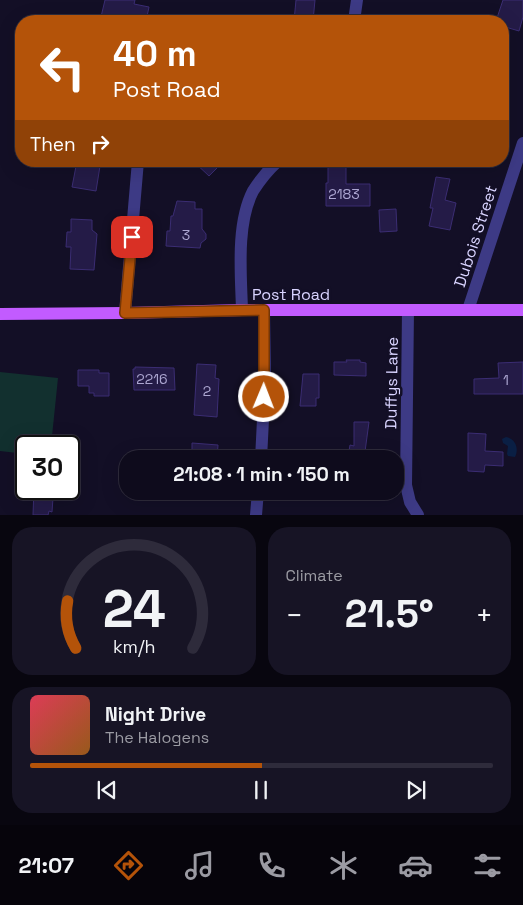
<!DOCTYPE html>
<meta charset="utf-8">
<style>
body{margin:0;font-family:"Space Grotesk",sans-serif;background:#171425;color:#f1f3f6;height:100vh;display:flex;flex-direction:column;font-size:19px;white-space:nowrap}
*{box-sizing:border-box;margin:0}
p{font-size:16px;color:#9b9ba3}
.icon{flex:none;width:28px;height:28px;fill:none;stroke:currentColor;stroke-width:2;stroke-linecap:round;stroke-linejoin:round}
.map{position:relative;height:515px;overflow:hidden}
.panel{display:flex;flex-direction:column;gap:12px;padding:12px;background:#08060f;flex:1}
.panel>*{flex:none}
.hud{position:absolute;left:15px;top:15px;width:494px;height:152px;border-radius:20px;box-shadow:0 5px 20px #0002,0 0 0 1px #2e2b3b;background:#b45309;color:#fff;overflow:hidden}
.speed{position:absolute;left:15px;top:435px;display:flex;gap:10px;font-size:25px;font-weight:700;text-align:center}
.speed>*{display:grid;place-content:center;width:65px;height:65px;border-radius:50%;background:#0e0b1c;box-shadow:0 5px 20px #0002,0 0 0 1px #2e2b3b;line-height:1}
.speed .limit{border:2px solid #111;border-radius:8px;background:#fff;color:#111}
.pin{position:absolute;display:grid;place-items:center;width:42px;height:42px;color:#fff;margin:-21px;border-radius:10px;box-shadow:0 2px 8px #0006}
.me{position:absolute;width:55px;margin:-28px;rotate:1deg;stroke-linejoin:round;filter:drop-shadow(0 0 4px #0008)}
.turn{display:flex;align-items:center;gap:18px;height:105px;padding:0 15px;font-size:22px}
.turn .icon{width:65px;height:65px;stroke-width:2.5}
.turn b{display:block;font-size:35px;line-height:42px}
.then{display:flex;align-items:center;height:48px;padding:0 15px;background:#0003;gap:10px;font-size:19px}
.big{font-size:38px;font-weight:700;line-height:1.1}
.panel .tile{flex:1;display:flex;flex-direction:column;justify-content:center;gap:8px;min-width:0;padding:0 18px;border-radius:20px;background:#171425}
.panel .dial{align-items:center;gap:0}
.dial svg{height:130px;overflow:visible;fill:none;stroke:#2e2b3b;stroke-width:7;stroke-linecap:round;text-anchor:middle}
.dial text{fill:#f1f3f6;stroke:none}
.song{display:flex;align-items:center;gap:15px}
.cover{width:60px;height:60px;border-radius:8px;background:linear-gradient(135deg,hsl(350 70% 55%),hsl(30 70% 35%))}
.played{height:5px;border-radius:2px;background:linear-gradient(90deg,#b45309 50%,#2e2b3b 50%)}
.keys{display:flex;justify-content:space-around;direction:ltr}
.heat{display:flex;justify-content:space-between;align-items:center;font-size:28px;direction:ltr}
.panel .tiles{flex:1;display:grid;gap:12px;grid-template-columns:1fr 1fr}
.tile:last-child{grid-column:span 2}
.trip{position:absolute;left:119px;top:450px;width:285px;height:50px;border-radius:20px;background:#0e0b1c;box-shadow:0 5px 20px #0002,0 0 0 1px #2e2b3b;font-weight:700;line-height:50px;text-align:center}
.tab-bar{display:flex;height:80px;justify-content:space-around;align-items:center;background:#06040b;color:#9b9ba3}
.tab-bar .icon{width:35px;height:35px}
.tab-bar .current{color:#b45309}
.tab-bar b{font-size:22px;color:#f1f3f6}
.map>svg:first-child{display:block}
.green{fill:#12302f}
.water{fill:#0a1f44}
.building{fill:#241b47;stroke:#3b2d73}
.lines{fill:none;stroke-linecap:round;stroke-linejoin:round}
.minor{stroke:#3d3a85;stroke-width:12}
.primary{stroke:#c25bff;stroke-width:12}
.route-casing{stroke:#753606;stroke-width:12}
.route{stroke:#b45309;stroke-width:9}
.labels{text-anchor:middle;stroke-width:5;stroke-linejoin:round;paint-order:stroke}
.number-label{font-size:14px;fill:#aca6d1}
.street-label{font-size:16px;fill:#d9d4ff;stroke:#130f26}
</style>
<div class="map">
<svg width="523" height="515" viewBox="0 0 523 515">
<rect width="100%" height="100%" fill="#130f26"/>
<path class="green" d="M 0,372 L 58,378 L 51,446 L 26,446 L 26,454 L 0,451 Z"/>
<path class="water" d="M 506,437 C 516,439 519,449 515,457 L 508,456 L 507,454 L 508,446 L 503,443 L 502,439 Z"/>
<path class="building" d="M 105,0 L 135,0 L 134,4 L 149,7 L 146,21 L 100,21 Z
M 296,0 L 315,0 L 313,21 L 294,21 Z
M 503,0 L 523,0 L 523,17 L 519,31 L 502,26 L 502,21 L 496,21 Z
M 77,161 L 98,161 L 98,166 L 100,166 L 96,191 L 72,187 Z
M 193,161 L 224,161 L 209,176 Z
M 328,165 L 342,165 L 342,167 L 346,167 L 346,184 L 370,184 L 370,206 L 326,206 L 326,183 L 328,183 Z
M 436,177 L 450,179 L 445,200 L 456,203 L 450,230 L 429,226 L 433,208 L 430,208 Z
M 177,201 L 195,202 L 195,209 L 202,209 L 202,229 L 206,234 L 206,239 L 201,243 L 200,248 L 166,246 L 167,231 L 170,231 L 171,216 L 173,216 Z
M 396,209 L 397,231 L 380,232 L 379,210 Z
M 71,219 L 92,220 L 92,230 L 97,234 L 94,270 L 70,269 L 71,247 L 66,247 L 67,232 L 71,232 Z
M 346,360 L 360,360 L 360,362 L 366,363 L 366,376 L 334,375 L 334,362 L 347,362 Z
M 523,362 L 523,394 L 474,394 L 474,379 L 499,378 L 498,363 Z
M 197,364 L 216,365 L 215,378 L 219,379 L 217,417 L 194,415 Z
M 135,367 L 174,368 L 175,390 L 134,390 L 133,369 L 135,369 Z
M 78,370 L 99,370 L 99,373 L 109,373 L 109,396 L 94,396 L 94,393 L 89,393 L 89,386 L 78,386 Z
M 303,374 L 319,374 L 319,398 L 316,398 L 316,406 L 300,406 Z
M 354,422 L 369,422 L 364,459 L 352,459 L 348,457 L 350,445 L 354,446 Z
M 468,433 L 486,434 L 485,451 L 503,452 L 503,466 L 485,465 L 484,472 L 468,471 Z
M 192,443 L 218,445 L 217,459 L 192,459 Z
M 34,489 L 67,489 L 64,500 L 53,498 L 52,512 L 49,511 L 48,515 L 33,515 Z"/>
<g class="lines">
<path class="minor" d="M 354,21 L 357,0
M 242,310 C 241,274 236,224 253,191 C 260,180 268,170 278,161
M 408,310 L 406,485 L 410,502 L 418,515
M 468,310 L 523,143
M 125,313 L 138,161
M 261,459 L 265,380 L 264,310
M 256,515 L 258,491"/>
<path class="primary" d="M 0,314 L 125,313 L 242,310 L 523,310"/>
</g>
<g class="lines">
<g class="route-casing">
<path id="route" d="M 132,237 L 125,313 L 264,310 L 264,397"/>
</g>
<use href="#route" class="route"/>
</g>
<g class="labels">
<g class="number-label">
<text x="344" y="199">2183</text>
<text x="186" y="240">3</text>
<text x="152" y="384">2216</text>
<text x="506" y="385">1</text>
<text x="207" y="396">2</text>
</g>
<g class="street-label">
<text transform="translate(475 236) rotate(-72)" y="6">Dubois Street</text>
<text x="291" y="300">Post Road</text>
<text transform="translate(391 383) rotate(-89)" y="6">Duffys Lane</text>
</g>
</g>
</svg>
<div class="speed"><div class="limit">30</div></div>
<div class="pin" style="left:132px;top:237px;background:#d93025"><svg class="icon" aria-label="arrive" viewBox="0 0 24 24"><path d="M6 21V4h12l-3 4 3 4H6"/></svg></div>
<svg class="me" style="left:264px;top:397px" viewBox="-20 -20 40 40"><circle r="17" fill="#b45309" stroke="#fff" stroke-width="3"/><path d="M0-11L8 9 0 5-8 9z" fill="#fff"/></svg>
<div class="trip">21:08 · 1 min · 150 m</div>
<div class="hud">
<div class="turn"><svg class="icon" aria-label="left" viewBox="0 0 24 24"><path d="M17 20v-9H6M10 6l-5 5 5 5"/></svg><div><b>40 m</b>Post Road</div></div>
<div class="then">Then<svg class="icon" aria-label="right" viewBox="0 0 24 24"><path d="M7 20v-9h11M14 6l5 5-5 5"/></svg></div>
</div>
</div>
<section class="panel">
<div class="tiles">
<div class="tile dial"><svg viewBox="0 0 100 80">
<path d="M14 69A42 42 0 1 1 86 69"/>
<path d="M14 69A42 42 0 0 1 9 40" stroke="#b45309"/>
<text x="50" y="56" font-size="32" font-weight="700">24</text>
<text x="50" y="72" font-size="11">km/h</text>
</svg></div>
<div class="tile"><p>Climate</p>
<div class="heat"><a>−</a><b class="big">21.5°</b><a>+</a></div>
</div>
<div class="tile">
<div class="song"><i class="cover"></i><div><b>Night Drive</b><p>The Halogens</p></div></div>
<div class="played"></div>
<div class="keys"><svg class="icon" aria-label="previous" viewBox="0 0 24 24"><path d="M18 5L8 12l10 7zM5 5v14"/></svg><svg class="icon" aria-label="pause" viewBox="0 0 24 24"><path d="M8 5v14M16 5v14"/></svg><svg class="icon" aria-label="next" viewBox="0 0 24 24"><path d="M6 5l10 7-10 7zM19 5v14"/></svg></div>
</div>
</div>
</section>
<nav class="tab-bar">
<b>21:07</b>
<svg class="icon current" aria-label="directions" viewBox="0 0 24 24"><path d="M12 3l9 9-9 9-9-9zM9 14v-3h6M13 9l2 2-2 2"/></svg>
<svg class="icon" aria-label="music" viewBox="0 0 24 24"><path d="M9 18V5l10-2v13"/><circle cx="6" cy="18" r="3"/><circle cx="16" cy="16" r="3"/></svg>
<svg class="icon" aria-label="phone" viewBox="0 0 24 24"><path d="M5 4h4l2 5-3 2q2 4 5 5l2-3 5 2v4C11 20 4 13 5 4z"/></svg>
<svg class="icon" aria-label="climate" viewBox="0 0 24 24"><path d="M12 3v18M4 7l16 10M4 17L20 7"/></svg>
<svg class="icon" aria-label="car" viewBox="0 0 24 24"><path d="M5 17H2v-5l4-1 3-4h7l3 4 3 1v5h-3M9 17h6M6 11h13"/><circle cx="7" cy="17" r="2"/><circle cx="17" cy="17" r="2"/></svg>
<svg class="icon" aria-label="filters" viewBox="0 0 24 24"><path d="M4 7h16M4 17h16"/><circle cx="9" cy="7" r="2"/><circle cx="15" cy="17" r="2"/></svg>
</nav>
